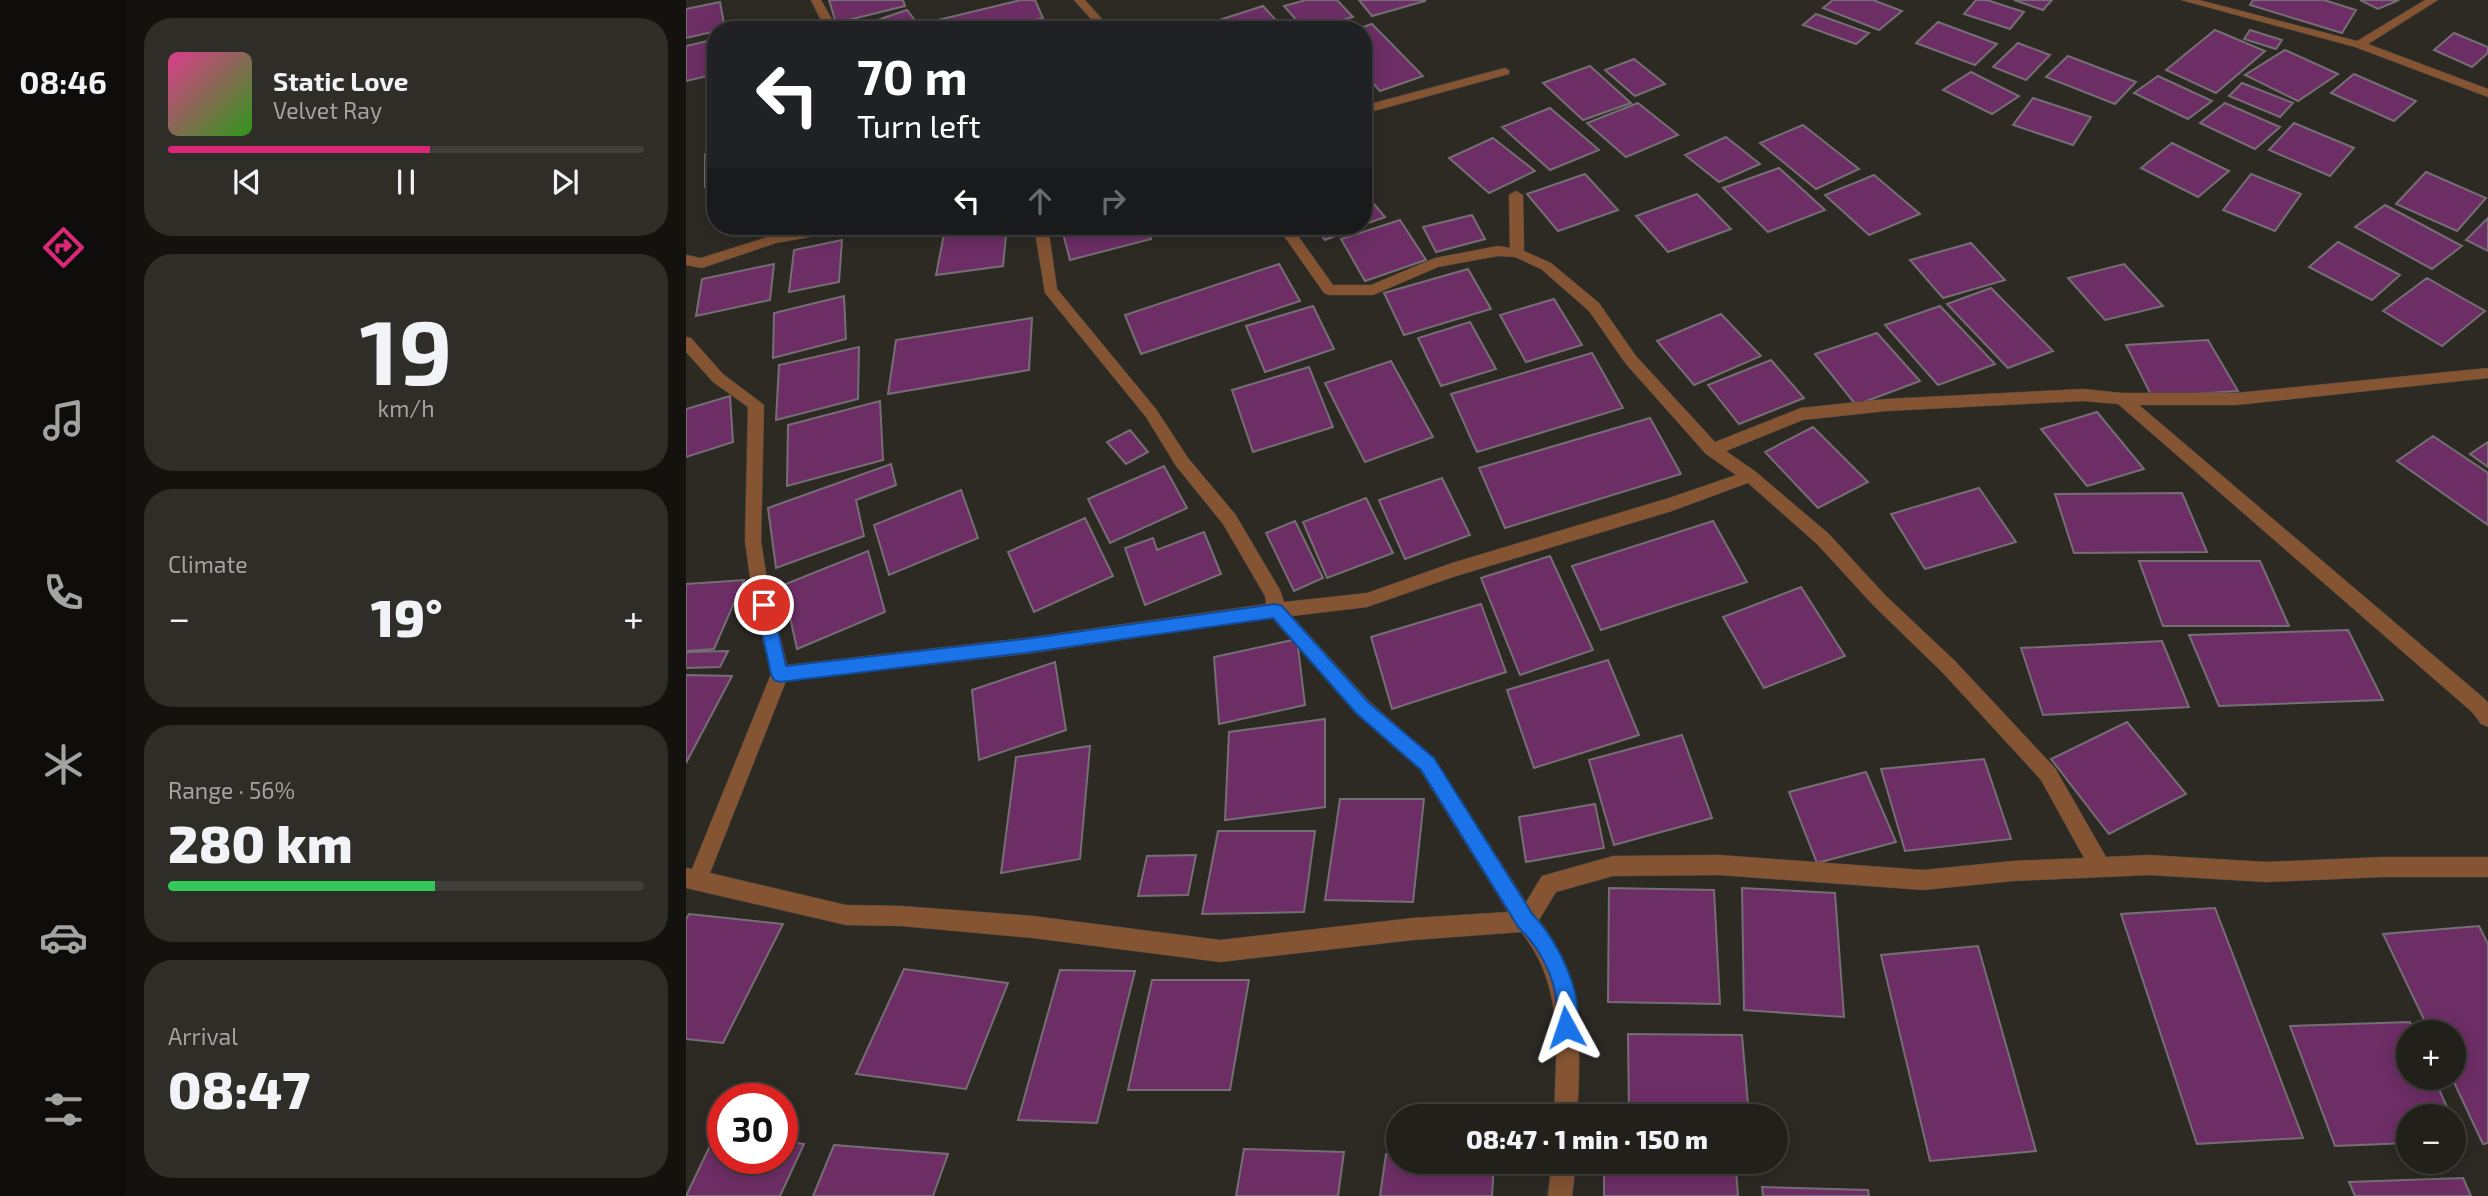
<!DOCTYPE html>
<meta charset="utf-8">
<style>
body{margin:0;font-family:"Exo 2",sans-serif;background:#2e2d28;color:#f1f3f6;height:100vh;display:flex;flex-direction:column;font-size:26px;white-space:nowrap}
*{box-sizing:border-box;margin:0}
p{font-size:23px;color:#a2a3a3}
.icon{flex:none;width:38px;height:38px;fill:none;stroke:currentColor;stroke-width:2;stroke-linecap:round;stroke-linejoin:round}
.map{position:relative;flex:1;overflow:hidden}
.drawer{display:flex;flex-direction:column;gap:18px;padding:18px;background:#13120f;width:560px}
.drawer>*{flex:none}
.top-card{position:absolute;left:21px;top:21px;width:665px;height:214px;border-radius:28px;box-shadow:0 4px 18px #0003,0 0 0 2px #3f3e3a;background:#202124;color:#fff;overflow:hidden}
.tools{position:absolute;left:1710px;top:1020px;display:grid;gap:14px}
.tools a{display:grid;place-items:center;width:70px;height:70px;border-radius:50%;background:#22201b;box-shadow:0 4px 18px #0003,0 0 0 2px #3f3e3a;font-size:35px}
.speed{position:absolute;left:21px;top:1083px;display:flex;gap:14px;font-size:35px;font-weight:700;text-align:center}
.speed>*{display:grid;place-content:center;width:91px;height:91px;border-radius:50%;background:#22201b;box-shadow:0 4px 18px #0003,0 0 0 2px #3f3e3a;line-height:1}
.speed .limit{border:10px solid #d22;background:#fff;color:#111}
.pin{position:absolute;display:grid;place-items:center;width:60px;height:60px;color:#fff;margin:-30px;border:4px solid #fff;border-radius:50%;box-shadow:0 2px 7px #0007}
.me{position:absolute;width:77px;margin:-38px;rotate:355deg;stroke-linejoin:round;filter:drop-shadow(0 0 5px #0008)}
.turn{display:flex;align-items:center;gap:24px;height:147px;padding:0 35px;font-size:32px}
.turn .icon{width:91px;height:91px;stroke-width:2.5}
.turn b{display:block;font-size:49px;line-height:60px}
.lanes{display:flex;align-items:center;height:66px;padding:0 35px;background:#0003;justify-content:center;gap:35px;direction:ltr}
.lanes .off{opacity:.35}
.big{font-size:52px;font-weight:800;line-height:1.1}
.drawer .tile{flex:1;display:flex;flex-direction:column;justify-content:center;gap:10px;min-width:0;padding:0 24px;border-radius:28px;background:#2e2d28}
.drawer .dial{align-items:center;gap:0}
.dial b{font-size:91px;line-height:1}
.song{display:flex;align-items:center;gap:21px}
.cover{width:84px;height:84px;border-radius:10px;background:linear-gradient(135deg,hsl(330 70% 55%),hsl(110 70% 35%))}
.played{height:7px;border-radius:4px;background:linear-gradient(90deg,#db2777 55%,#3f3e3a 55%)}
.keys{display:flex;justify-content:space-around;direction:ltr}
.heat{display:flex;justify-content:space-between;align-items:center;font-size:38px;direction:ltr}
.charge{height:10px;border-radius:5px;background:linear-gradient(90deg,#34c759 56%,#3f3e3a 0)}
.trip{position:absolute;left:700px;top:1104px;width:402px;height:70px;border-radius:35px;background:#22201b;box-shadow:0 4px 18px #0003,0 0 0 2px #3f3e3a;font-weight:800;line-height:70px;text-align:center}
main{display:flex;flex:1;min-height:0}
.tab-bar{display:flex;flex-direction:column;width:126px;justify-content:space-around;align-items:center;background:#0e0d0b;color:#a2a3a3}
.tab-bar .icon{width:49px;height:49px}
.tab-bar .active{color:#db2777}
.tab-bar b{font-size:32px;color:#f1f3f6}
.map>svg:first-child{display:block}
.building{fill:#6d2e66;stroke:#756e74;stroke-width:2}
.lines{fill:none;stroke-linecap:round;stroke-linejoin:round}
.minor-casing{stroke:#4a4742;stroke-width:1}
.minor{fill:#845433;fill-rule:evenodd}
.route{fill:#1a73e8;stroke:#114b97;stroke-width:2}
</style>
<main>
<nav class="tab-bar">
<b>08:46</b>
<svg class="icon active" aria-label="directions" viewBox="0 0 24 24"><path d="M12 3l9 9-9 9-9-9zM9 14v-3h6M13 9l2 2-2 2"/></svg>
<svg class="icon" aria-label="music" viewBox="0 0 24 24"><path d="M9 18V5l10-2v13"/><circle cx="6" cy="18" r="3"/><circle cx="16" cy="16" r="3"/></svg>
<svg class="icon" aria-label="phone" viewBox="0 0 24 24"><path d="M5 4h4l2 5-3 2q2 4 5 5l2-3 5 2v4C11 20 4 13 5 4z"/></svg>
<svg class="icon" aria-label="climate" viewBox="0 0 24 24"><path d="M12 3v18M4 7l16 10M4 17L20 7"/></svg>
<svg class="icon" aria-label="car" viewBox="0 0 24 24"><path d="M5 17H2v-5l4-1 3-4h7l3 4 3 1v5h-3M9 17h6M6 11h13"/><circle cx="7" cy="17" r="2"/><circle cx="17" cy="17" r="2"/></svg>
<svg class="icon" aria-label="filters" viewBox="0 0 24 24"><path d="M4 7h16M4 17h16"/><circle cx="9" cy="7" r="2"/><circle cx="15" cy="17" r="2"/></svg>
</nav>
<section class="drawer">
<div class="tile">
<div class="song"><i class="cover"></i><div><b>Static Love</b><p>Velvet Ray</p></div></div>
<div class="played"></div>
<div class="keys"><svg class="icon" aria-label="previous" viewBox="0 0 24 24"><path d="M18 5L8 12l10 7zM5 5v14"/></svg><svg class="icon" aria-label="pause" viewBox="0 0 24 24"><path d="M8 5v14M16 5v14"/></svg><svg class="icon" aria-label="next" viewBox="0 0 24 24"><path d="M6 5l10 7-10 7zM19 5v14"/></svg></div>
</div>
<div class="tile dial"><b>19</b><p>km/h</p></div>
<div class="tile"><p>Climate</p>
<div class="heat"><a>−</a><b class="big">19°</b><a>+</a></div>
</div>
<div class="tile"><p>Range · 56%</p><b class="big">280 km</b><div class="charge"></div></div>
<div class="tile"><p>Arrival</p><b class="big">08:47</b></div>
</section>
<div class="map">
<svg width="1802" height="1196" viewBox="0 0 1802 1196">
<rect width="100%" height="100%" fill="#2d2a24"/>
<path class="building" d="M 143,0 L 217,0 L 219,6 L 150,23 Z
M 335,0 L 349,0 L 357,18 L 311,30 L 255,30 L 252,20 Z
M 620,0 L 651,0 L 667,17 L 619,30 L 598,6 Z
M 673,0 L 738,0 L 739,1 L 686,16 Z
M 1147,0 L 1187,0 L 1216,11 L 1193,30 L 1137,8 Z
M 1290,0 L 1301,0 L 1338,12 L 1324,29 L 1278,14 Z
M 1328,0 L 1366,0 L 1357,10 Z
M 1567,0 L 1638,0 L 1670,10 L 1656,33 L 1564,5 Z
M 1674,0 L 1713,0 L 1692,9 Z
M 34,2 L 39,29 L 0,38 L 0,9 Z
M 577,6 L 599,30 L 537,30 L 530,21 Z
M 221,10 L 236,29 L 162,30 Z
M 1130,14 L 1183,33 L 1170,44 L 1117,25 Z
M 1252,22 L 1311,44 L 1289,65 L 1230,43 Z
M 686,24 L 737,76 L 694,91 L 677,72 L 677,30 L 668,30 Z
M 1529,30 L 1579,51 L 1530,93 L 1480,70 Z
M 1564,30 L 1596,40 L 1590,49 L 1558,39 Z
M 1768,33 L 1802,47 L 1802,53 L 1786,67 L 1748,50 Z
M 30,39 L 30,74 L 0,81 L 0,46 Z
M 1332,43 L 1364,55 L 1340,80 L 1307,67 Z
M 1599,50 L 1652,74 L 1612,101 L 1559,75 Z
M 1382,56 L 1450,82 L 1429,104 L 1360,77 Z
M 948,59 L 979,84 L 949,96 L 919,70 Z
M 904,66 L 945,103 L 897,120 L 857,83 Z
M 1285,72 L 1333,96 L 1306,114 L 1257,90 Z
M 1668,74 L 1730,101 L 1708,121 L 1645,93 Z
M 1472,76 L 1526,101 L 1502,119 L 1448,93 Z
M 1556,83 L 1607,103 L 1594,117 L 1543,96 Z
M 1347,98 L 1405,117 L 1387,145 L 1327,125 Z
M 952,103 L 992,135 L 940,157 L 901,123 Z
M 1539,103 L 1594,127 L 1569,149 L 1514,123 Z
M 864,108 L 913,150 L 864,170 L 816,127 Z
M 30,112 L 30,149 L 20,151 L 23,113 Z
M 1608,123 L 1668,148 L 1644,176 L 1583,150 Z
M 1117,125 L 1173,169 L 1130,189 L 1074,143 Z
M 1040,137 L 1074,164 L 1033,182 L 999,155 Z
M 807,138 L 849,171 L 803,193 L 763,158 Z
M 1486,143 L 1543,171 L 1512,197 L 1455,168 Z
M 30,152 L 30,184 L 19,187 L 19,154 Z
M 1093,168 L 1139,210 L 1082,232 L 1037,188 Z
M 1740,172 L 1800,198 L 1771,231 L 1710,204 Z
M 899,174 L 932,210 L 872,231 L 841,194 Z
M 1565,174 L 1615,194 L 1589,231 L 1537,210 Z
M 1188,175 L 1234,214 L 1183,235 L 1139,195 Z
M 677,191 L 699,217 L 677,225 Z
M 1011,194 L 1045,229 L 982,252 L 950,216 Z
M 1699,205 L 1776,246 L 1746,269 L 1669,227 Z
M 786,215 L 799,239 L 750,252 L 737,227 Z
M 1802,218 L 1802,251 L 1780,240 Z
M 714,220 L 740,260 L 679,281 L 655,239 Z
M 46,226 L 83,226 L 46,235 Z
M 321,226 L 317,266 L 250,275 L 258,234 Z
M 375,226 L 461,226 L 465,239 L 384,260 Z
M 628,226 L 675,226 L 639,240 Z
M 156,240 L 153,282 L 103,292 L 108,250 Z
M 1652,242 L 1714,275 L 1686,300 L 1623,267 Z
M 1285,243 L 1319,280 L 1257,298 L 1224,260 Z
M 88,264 L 84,300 L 10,316 L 16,279 Z
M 593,264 L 614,301 L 455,354 L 439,315 Z
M 1438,264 L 1477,306 L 1419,320 L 1382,278 Z
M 782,269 L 805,309 L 718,335 L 698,293 Z
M 1741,278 L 1799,311 L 1756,346 L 1697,311 Z
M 1305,288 L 1367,351 L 1322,368 L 1261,304 Z
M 158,296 L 160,339 L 87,358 L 88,313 Z
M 868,299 L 896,345 L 840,362 L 814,315 Z
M 627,306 L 648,349 L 579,372 L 560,326 Z
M 1254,306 L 1309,364 L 1252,385 L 1199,325 Z
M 1035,314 L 1075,356 L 1008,385 L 971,341 Z
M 346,318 L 343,370 L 202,394 L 210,340 Z
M 784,322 L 810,369 L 755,386 L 732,338 Z
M 1191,333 L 1234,381 L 1170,405 L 1129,354 Z
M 1522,340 L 1552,391 L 1466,397 L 1440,345 Z
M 173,347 L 172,399 L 90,420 L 93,365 Z
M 906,353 L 937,408 L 791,452 L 765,394 Z
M 1085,360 L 1118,398 L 1053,424 L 1022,385 Z
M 705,361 L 747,437 L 679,462 L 639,383 Z
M 623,367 L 647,427 L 567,452 L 546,390 Z
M 44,396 L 47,442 L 0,457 L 0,409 Z
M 194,401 L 197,460 L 101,486 L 102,425 Z
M 1411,412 L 1458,469 L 1401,486 L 1355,429 Z
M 964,418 L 995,474 L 819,528 L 793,468 Z
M 1127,427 L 1182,482 L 1132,508 L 1079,452 Z
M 444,430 L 462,452 L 440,464 L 421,442 Z
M 1747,436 L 1802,473 L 1802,525 L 1711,461 Z
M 1802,442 L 1802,467 L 1784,454 Z
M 205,464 L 210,485 L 170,500 L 178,536 L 90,568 L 82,508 Z
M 478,466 L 501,508 L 424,543 L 402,499 Z
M 756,478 L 784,535 L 719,559 L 693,500 Z
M 1293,488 L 1330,542 L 1239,569 L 1205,514 Z
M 275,490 L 292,538 L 203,575 L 188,525 Z
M 1496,493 L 1521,552 L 1388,553 L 1369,494 Z
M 680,498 L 707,553 L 641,578 L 617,522 Z
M 399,518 L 427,576 L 348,612 L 322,552 Z
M 609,521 L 637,578 L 608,591 L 580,533 Z
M 1027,521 L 1061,582 L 915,630 L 886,566 Z
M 518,532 L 535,574 L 459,605 L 439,548 L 467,538 L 471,550 Z
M 182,551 L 199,612 L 111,649 L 97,585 Z
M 864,556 L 907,650 L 834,675 L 795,578 Z
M 1453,561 L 1574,561 L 1603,626 L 1477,626 Z
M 58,580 L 28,649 L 0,651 L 0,584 Z
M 1115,587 L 1159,656 L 1078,688 L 1037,617 Z
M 795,604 L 820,672 L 706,709 L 685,637 Z
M 1662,630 L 1697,700 L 1533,706 L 1503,635 Z
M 611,639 L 619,705 L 533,724 L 528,657 Z
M 1476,641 L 1503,707 L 1357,715 L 1335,648 Z
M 42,651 L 34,667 L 0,668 L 0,652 Z
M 922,660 L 953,735 L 848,768 L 821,690 Z
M 369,662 L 380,730 L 293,760 L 286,690 Z
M 0,675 L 46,676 L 0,763 Z
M 639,719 L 639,807 L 539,820 L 543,732 Z
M 1441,722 L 1500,794 L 1423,834 L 1365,759 Z
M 996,735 L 1026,818 L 928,845 L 903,760 Z
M 404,746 L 394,859 L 315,873 L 330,757 Z
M 1298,759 L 1325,839 L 1219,851 L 1195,769 Z
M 1180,772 L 1210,842 L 1131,863 L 1103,792 Z
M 654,799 L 738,799 L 727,902 L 639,900 Z
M 909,804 L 918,848 L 840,862 L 833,817 Z
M 532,831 L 629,831 L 618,912 L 516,914 Z
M 510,855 L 502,895 L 452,896 L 461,856 Z
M 923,888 L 1028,890 L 1034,1004 L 922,1002 Z
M 1056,888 L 1149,893 L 1158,1017 L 1058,1010 Z
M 1529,908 L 1617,1138 L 1511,1144 L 1435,914 Z
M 3,914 L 97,924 L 37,1043 L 0,1039 L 0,919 Z
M 1793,926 L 1802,944 L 1802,1143 L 1797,1144 L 1766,1078 L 1768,1032 L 1744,1032 L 1697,934 Z
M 1292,946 L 1350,1151 L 1244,1161 L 1195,955 Z
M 218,969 L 322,983 L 280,1089 L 170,1074 Z
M 374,970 L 449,971 L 411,1123 L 332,1120 Z
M 466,980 L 563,980 L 544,1090 L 442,1090 Z
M 1724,1022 L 1729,1032 L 1722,1032 L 1722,1078 L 1748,1078 L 1765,1116 L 1722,1116 L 1722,1143 L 1649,1146 L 1604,1026 Z
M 942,1034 L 1056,1035 L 1063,1116 L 943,1116 Z
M 30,1133 L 37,1134 L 37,1158 L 96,1158 L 96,1141 L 118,1144 L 94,1196 L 0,1196 Z
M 148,1145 L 262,1154 L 247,1196 L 127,1196 Z
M 558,1149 L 658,1152 L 652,1196 L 550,1196 Z
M 700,1154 L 712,1155 L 712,1162 L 808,1162 L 806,1196 L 694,1196 Z
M 918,1167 L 1050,1169 L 1052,1196 L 918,1196 Z
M 1777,1178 L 1785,1196 L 1669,1196 L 1663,1182 Z
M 1076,1187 L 1182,1190 L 1183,1196 L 1077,1196 Z"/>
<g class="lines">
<g class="minor-casing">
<path id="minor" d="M 125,0 L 135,0 L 152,30 L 140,30 Z
M 388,0 L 399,0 L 426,30 L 415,30 Z
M 1495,0 L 1513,0 L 1671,41 L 1739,0 L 1752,0 L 1682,44 L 1802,89 L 1802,97 L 1669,47 Z
M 819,68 L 823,70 L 823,74 L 677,114 L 677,106 Z
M 830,191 L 837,195 L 838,251 L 865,263 L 913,303 L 950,356 L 1029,442 L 1115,408 L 1200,399 L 1397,389 L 1436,393 L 1550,393 L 1802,368 L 1802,378 L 1550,405 L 1453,405 L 1800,700 L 1802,703 L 1802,727 L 1795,724 L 1786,712 L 1432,404 L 1397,401 L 1200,411 L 1117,420 L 1040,451 L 1070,472 L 1143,534 L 1199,595 L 1269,661 L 1369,768 L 1420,857 L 1463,855 L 1580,862 L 1697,857 L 1802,857 L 1802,877 L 1697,877 L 1580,882 L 1463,875 L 1327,881 L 1237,890 L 1033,875 L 927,876 L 870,892 L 853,920 C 898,975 895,1049 891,1116 L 868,1116 C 870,1050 879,986 835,932 L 727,940 L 534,962 L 347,938 L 215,926 L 160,925 L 0,888 L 0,868 L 6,869 L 85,674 L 66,592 L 59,541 L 62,407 L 27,382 L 0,352 L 0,337 L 5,338 L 37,374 L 78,405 L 75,541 L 83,592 L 101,665 L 339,638 L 580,604 L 579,596 L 537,524 L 490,466 L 460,417 L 359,293 L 348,226 L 362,226 L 371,289 L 470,409 L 502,458 L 549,514 L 594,590 L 598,602 L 681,593 L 766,563 L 983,498 L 1050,475 L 1020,454 L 940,364 L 903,311 L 855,269 L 829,257 L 812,256 L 752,267 L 687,295 L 643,295 L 638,293 L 591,226 L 605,226 L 647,285 L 685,285 L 749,258 L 812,246 L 824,248 L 823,195 ZM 1062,483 L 1131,544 L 1187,605 L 1257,673 L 1355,780 L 1398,858 L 1327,861 L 1237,870 L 1033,855 L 927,856 L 856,876 L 840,902 L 748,758 L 683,701 L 606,616 L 681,607 L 767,577 L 986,511 ZM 586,618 L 669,713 L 734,770 L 822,912 L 727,918 L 534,940 L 347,916 L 215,906 L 160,905 L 24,873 L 100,681 L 339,654 Z
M 140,226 L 171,226 L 164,230 L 90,243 L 16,268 L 0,265 L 0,255 L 15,258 L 88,235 Z
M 866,1162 L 890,1162 L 886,1196 L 862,1196 Z"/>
</g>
<use href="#minor" class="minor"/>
</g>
<path class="route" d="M 78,598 L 83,600 L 86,605 L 100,666 L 339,639 L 590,604 L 596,606 L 682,702 L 748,758 L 847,915 C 871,939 902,999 888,1034 L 880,1037 L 873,1034 C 869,1024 871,1016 871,1006 C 869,977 854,948 833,928 L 735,770 L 670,713 L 587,618 L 339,653 L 94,682 L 88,680 L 85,674 L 70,605 L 72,600 Z"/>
</svg>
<div class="tools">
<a>+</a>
<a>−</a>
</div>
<div class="speed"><div class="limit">30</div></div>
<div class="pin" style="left:78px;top:605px;background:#d93025"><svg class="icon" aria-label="arrive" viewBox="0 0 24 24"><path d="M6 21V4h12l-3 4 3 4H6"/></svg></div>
<svg class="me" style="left:880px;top:1027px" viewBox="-20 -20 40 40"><path d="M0-17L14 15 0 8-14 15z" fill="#1a73e8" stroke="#fff" stroke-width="4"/></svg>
<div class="trip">08:47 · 1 min · 150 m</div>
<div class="top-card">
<div class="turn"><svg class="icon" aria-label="left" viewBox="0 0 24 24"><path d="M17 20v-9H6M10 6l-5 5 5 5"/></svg><div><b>70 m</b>Turn left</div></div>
<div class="lanes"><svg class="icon" aria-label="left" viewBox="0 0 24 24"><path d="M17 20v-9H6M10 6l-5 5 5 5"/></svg><svg class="icon off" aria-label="ahead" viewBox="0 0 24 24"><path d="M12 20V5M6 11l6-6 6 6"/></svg><svg class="icon off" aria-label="right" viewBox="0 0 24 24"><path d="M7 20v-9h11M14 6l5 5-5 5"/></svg></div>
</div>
</div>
</main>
